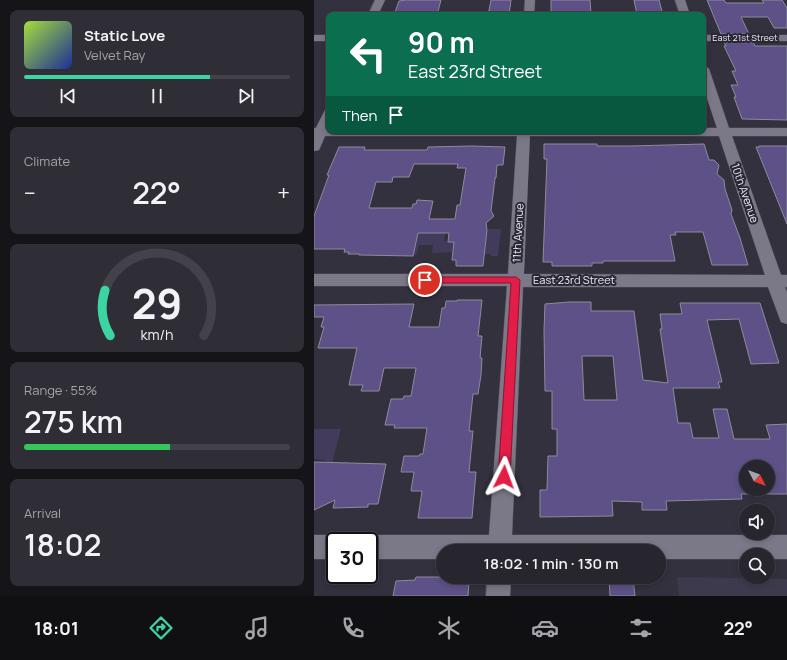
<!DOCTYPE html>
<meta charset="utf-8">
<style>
body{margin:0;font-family:Manrope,sans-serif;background:#2f2d36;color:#f1f3f6;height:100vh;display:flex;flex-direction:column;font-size:15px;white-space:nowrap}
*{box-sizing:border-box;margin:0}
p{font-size:13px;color:#a4a5aa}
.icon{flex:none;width:22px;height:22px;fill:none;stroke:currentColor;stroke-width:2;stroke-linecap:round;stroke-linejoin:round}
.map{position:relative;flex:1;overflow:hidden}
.panel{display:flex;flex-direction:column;gap:10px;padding:10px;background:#151419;width:314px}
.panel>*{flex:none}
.hud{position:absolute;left:12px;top:12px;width:380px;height:122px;border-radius:8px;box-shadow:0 2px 6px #0003,0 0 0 1px #43424a;background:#0b6e4f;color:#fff;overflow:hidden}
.needle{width:26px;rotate:132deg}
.fabs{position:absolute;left:425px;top:460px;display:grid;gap:8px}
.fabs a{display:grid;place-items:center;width:36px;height:36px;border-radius:50%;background:#27252e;box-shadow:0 2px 6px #0003,0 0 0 1px #43424a;font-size:20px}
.speed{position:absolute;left:12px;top:532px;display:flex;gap:8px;font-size:20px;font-weight:700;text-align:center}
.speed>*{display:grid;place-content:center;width:52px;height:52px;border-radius:50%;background:#27252e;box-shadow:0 2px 6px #0003,0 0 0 1px #43424a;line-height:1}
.speed .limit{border:2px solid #111;border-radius:6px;background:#fff;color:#111}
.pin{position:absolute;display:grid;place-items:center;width:34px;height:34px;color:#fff;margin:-17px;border:2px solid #fff;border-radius:50%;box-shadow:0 1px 4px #0007}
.me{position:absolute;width:44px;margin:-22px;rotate:3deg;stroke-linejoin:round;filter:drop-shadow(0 0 3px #0008)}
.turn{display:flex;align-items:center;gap:14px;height:84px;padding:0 16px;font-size:18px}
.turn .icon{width:52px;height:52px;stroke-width:2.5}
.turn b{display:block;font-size:28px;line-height:34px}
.then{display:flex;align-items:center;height:38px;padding:0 16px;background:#0003;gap:8px;font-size:15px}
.big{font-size:30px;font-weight:600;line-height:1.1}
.panel .card{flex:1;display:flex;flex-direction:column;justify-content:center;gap:6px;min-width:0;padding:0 14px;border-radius:8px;background:#2f2d36}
.panel .dial{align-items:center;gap:0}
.dial svg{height:104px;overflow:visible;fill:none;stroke:#43424a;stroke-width:7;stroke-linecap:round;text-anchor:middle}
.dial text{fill:#f1f3f6;stroke:none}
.song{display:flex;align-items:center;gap:12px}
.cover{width:48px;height:48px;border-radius:6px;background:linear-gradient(135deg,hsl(80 70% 55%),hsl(230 70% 35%))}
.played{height:4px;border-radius:2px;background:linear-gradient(90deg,#3dd4a3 70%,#43424a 70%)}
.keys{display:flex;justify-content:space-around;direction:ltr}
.heat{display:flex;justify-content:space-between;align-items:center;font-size:22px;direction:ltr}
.charge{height:6px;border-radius:3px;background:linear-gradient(90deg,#34c759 55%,#43424a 0)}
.trip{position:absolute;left:122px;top:544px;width:230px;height:40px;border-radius:20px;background:#27252e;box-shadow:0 2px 6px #0003,0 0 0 1px #43424a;font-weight:600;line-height:40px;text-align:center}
.menu{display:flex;height:64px;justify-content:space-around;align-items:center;background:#100f12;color:#a4a5aa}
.menu .icon{width:28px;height:28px}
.menu .current{color:#3dd4a3}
.menu b{font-size:18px;color:#f1f3f6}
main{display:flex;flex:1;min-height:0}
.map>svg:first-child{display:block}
.built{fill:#3d3a4d}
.green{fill:#423b5c}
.building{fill:#5d5187;stroke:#8d8b9a;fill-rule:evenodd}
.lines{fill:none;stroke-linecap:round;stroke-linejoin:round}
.minor-casing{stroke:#52505b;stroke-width:1}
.minor{fill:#7b7887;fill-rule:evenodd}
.route{fill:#e11d48;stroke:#92132f}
.labels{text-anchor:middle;stroke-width:4;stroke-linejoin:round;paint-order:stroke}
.far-street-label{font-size:9px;fill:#eeedf6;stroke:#2a2734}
.street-label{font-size:11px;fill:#eeedf6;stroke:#2a2734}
</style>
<main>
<section class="panel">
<div class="card">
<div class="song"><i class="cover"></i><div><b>Static Love</b><p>Velvet Ray</p></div></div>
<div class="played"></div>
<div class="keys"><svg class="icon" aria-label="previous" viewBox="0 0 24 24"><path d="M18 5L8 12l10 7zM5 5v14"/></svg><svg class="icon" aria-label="pause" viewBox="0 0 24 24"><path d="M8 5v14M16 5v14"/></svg><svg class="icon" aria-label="next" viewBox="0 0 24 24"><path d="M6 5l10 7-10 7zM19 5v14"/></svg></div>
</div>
<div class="card"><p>Climate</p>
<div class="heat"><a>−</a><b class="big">22°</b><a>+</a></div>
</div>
<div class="card dial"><svg viewBox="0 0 100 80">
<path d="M14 69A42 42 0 1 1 86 69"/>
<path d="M14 69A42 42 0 0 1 10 34" stroke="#3dd4a3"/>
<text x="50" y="56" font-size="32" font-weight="700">29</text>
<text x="50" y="72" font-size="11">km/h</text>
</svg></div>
<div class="card"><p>Range · 55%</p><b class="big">275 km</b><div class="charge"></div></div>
<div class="card"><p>Arrival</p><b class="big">18:02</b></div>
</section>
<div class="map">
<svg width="473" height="596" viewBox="0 0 473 596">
<rect width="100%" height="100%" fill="#34313e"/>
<path class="built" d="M 363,577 L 473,579 L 473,596 L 365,596 Z"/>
<path class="green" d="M 175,229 L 187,229 L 184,256 L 177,256 L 177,254 L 169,254 L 166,251 L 118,253 L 119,245 L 105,245 L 102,255 L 99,255 L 104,233 L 131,233 L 130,241 L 151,242 L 173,234 L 173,230 Z
M 0,429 L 27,429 L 18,463 L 11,461 L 11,460 L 0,459 Z"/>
<path class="building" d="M 92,0 L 127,0 L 123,15 L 80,15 L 85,1 Z
M 177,0 L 197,0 L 195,15 L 174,15 Z
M 237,0 L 276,0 L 277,14 L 237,14 Z
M 320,0 L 345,0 L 349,15 L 323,15 Z
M 393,0 L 410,0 L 412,3 L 450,3 L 448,0 L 468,0 L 473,8 L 473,28 L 460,28 L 454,17 L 427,17 L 435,34 L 407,34 Z
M 410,42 L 439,42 L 441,46 L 473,46 L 473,120 L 428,119 L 420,97 L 422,97 L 417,85 L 424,85 L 418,71 L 422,71 L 410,46 L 412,46 Z
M 230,144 L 283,144 L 283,146 L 316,146 L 390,144 L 395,160 L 400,160 L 405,165 L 403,174 L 410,180 L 411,189 L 418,210 L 417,214 L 426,238 L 434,265 L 398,265 L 389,232 L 361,232 L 362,235 L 356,235 L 361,261 L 289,261 L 289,263 L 278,263 L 278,266 L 238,266 L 238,262 L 229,262 L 233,159 L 230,159 Z
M 158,146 L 191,147 L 189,165 L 183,165 L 182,178 L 181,178 L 177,211 L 180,216 L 172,223 L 173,230 L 169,266 L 142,266 L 142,260 L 138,260 L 140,242 L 134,242 L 135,233 L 104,233 L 99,256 L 45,255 L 45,254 L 34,254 L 35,252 L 30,252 L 31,249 L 0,249 L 0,216 L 15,175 L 13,175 L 25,147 L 51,147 L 50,150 L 113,150 L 114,147 ZM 100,164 L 144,164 L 143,168 L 152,168 L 146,205 L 143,205 L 141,219 L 115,219 L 119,201 L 103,200 L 102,204 L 99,204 L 98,208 L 55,208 L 62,182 L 78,182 L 79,177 L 95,177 Z
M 445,146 L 473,146 L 473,224 L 442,147 L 445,147 Z
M 143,300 L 168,300 L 164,336 L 168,336 L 166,358 L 168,358 L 167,375 L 164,394 L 159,394 L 155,431 L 159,431 L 155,472 L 162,472 L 158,518 L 104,518 L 108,491 L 97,491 L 100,472 L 87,472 L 90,456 L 105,456 L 106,454 L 109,454 L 113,428 L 80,428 L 81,425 L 71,425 L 77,399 L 89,399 L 90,396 L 97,396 L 102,368 L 70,368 L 65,391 L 47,391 L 49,385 L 35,385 L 43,348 L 4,348 L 10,327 L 7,327 L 10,317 L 0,317 L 0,305 L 100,304 L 95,327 L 125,327 L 128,308 L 131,308 L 132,301 L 143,301 Z
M 255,302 L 277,302 L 277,311 L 320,311 L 329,380 L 354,383 L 346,329 L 348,329 L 346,314 L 368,314 L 366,303 L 446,303 L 465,363 L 437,364 L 425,319 L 393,320 L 408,382 L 404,382 L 406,388 L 359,388 L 364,423 L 376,423 L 379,438 L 405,438 L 399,409 L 413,409 L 420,439 L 456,439 L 452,425 L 473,424 L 473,494 L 427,494 L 428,499 L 352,501 L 353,510 L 328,510 L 328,502 L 298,501 L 299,516 L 226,517 L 226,490 L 233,490 L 234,456 L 243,456 L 243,429 L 238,429 L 238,391 L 231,391 L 230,330 L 231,304 ZM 268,356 L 299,356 L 303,400 L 270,400 ZM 432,467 L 454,467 L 454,489 L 432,489 Z
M 0,462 L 72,464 L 64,504 L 54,504 L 54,507 L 19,508 L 21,500 L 0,510 Z
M 102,577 L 142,577 L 142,583 L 155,582 L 154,596 L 79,596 L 82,581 L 101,580 Z
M 295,579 L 319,579 L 321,596 L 296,596 Z"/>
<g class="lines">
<g class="minor-casing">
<path id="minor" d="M 61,0 L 71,0 L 64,15 L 54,15 Z
M 211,0 L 221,0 L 220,15 L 210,15 Z
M 361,0 L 371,0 L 376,15 L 366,15 Z
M 0,35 L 15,35 L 15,41 L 0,41 Z
M 389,35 L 473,35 L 473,41 L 389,41 Z
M 389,66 L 393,67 L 395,69 L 415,128 L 473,128 L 473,136 L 418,136 L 467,275 L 473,275 L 473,287 L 471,287 L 473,292 L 473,324 L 467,322 L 454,287 L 209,287 L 198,535 L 473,535 L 473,559 L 454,559 L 454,555 L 432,555 L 432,559 L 345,559 L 345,551 L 129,551 L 129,559 L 55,559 L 55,541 L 46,541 L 47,539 L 55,535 L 175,535 L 193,286 L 0,286 L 0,274 L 194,274 L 203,136 L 11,136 L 5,150 L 0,151 L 0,128 L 2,128 L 11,110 L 15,109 L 15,131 L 389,131 L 389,128 L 403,128 L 389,86 ZM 216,136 L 405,136 L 451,275 L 210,274 Z
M 0,535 L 21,535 L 29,539 L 30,541 L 21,541 L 21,559 L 0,559 Z
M 173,577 L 197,577 L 196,596 L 172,596 Z"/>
</g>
<use href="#minor" class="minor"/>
</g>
<path class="route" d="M 111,277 L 202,277 L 206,280 L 196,477 L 194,481 L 190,483 L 186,481 L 184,477 L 197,283 L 111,283 L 107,280 Z"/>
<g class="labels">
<g class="far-street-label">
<text x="431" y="41">East 21st Street</text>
</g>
<g class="street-label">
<text transform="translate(431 193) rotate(71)" y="4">10th Avenue</text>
<text transform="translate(204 233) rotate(-87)" y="4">11th Avenue</text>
<text x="260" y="284">East 23rd Street</text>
</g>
</g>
</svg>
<div class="fabs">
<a><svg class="needle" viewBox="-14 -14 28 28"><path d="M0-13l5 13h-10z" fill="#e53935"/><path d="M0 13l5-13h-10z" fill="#a4a5aa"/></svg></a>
<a><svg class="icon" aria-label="sound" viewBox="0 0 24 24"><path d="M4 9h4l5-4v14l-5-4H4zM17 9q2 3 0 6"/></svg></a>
<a><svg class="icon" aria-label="search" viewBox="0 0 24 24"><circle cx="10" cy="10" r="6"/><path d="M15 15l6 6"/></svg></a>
</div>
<div class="speed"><div class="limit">30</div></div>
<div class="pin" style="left:111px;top:280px;background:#d93025"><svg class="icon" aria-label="arrive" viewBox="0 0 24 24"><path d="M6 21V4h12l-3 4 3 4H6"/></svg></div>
<svg class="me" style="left:190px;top:477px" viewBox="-20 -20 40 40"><path d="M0-17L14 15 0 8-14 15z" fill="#e11d48" stroke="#fff" stroke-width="4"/></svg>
<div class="trip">18:02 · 1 min · 130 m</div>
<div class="hud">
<div class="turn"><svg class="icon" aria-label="left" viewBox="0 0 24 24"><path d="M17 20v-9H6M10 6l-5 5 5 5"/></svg><div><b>90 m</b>East 23rd Street</div></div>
<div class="then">Then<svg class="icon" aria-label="arrive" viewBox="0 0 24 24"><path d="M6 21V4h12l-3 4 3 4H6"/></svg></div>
</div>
</div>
</main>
<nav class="menu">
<b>18:01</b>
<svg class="icon current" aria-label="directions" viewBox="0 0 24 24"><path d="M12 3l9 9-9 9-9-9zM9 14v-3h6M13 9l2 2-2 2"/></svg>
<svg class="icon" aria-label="music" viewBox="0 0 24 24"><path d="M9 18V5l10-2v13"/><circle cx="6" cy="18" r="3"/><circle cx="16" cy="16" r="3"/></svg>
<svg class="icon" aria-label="phone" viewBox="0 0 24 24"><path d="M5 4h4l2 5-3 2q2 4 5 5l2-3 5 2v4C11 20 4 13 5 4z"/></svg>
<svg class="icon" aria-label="climate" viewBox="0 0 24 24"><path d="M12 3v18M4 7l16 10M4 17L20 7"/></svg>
<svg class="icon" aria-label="car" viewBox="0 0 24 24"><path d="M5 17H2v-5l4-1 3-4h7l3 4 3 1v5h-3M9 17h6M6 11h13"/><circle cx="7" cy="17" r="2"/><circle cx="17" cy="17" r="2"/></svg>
<svg class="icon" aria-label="filters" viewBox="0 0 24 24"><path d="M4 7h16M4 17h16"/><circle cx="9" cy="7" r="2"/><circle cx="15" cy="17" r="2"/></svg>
<b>22°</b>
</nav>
